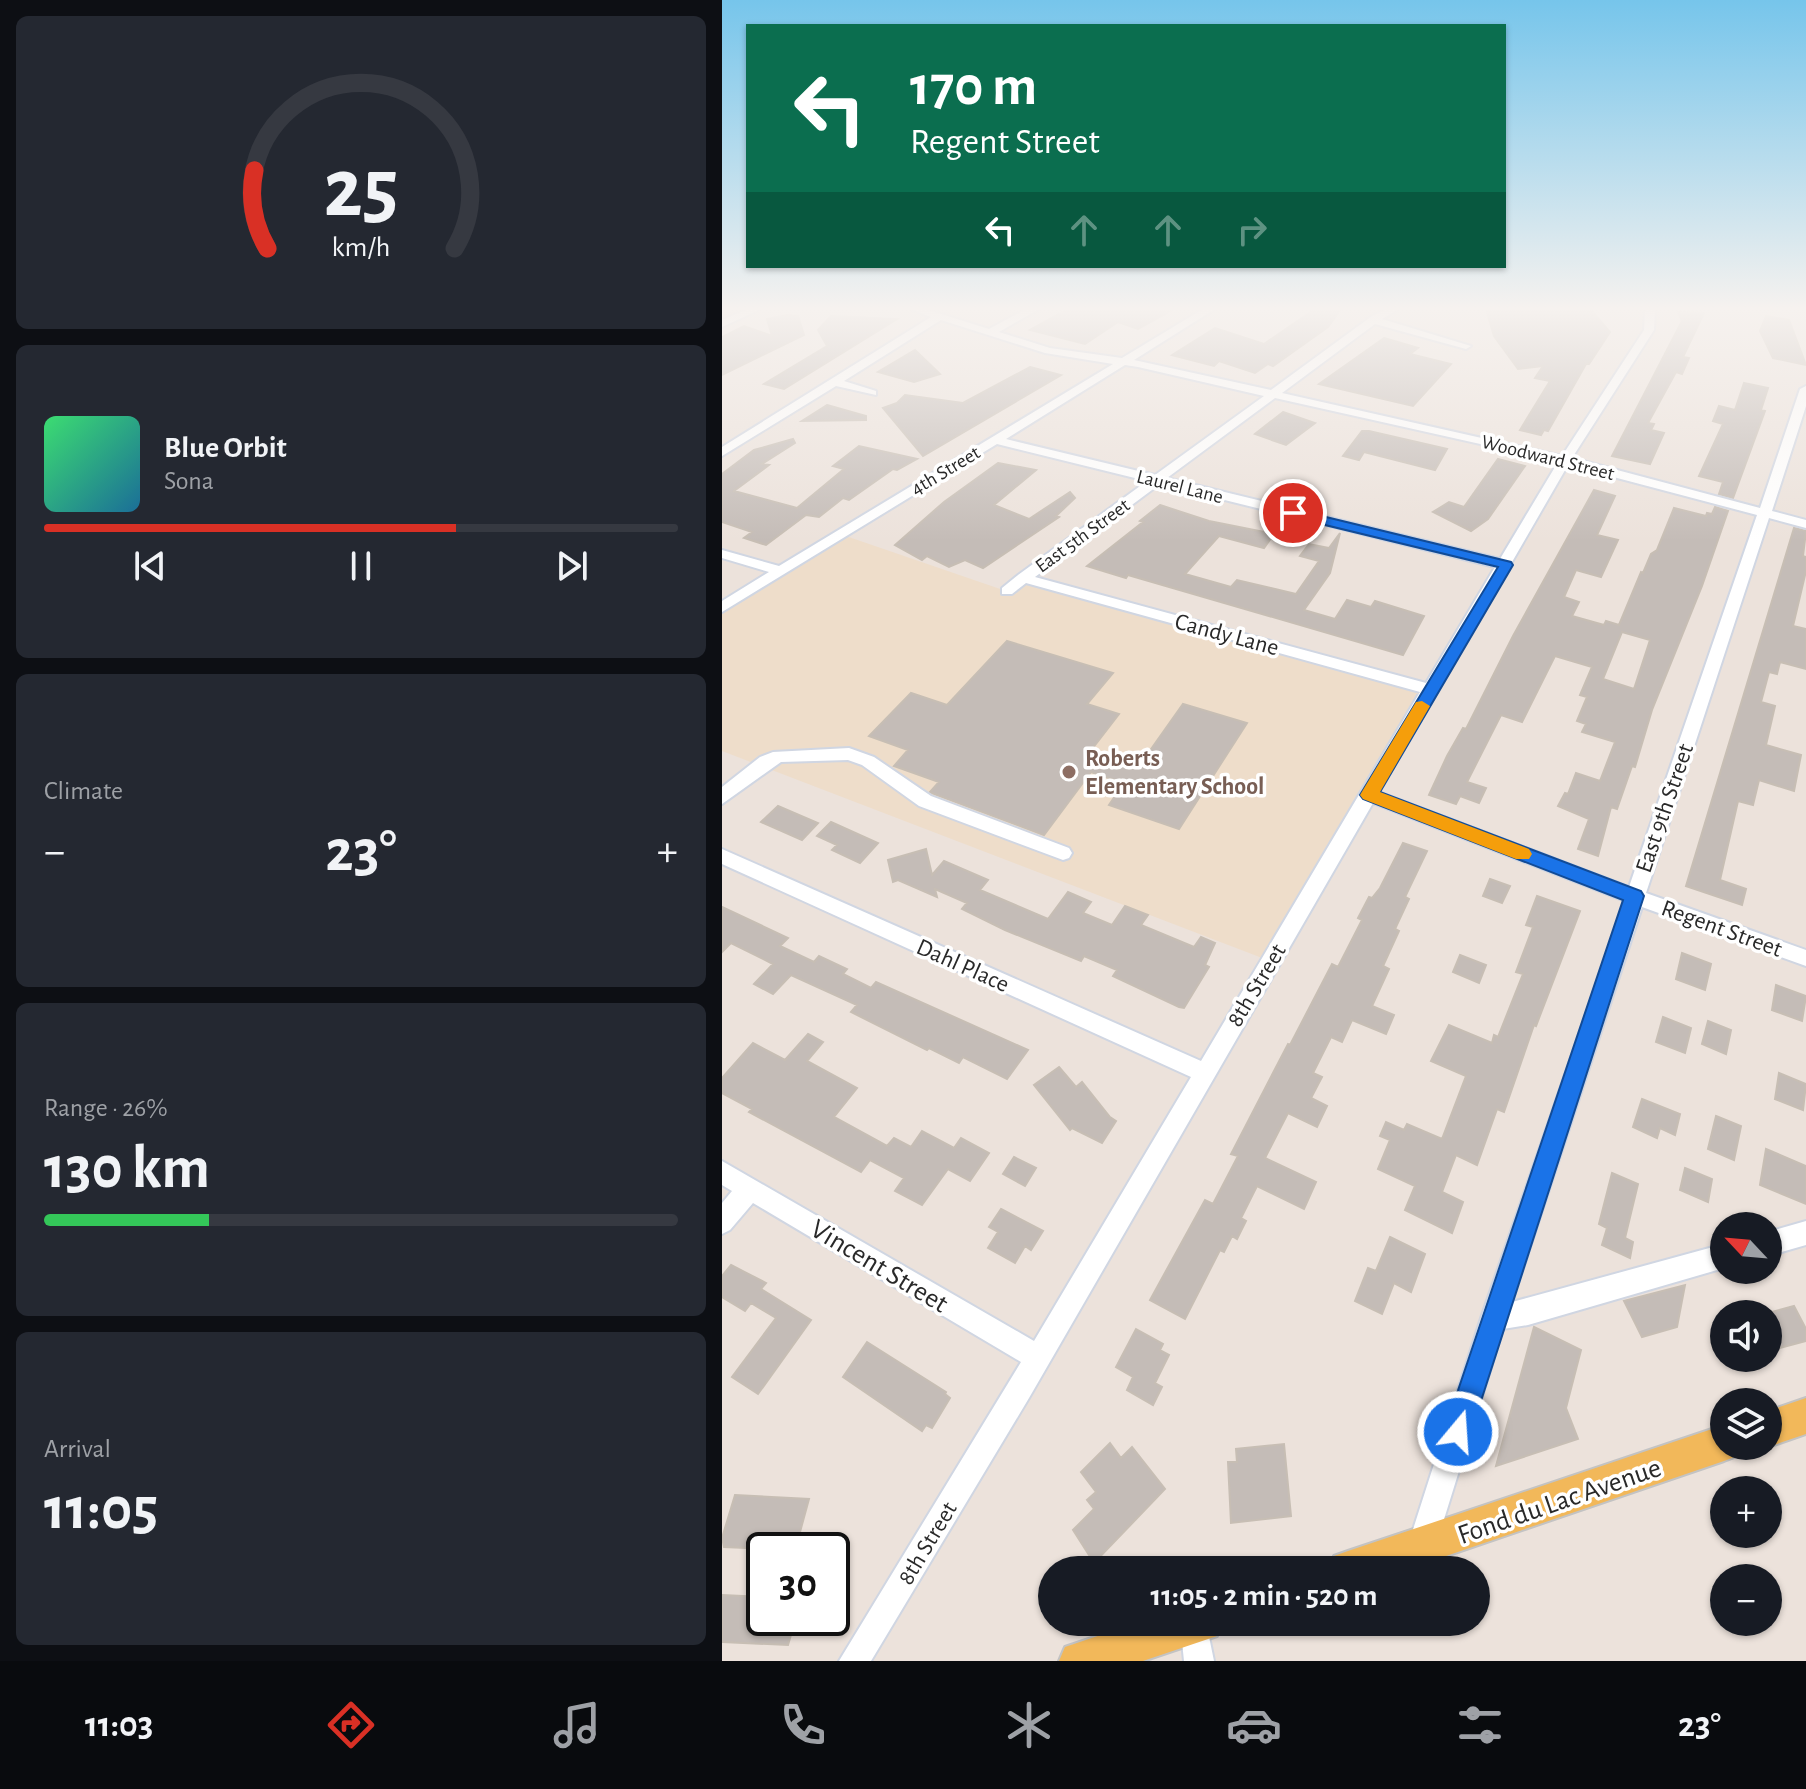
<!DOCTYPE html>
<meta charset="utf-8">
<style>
body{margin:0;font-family:"Alegreya Sans",sans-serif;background:#242831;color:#f1f3f6;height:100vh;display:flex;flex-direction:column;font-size:30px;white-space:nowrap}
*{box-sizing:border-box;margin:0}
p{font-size:26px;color:#9ea1a6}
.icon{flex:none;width:44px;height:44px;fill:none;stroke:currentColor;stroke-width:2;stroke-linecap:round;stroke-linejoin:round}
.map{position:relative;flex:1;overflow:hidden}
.sheet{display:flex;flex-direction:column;gap:16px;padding:16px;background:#0d0f14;width:722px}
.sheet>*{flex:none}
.banner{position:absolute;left:24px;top:24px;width:760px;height:244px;border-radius:0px;box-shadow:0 2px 6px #0004;background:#0b6e4f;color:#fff;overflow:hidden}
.needle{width:52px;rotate:296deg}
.controls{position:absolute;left:988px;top:1212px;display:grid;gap:16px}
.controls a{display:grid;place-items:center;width:72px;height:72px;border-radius:50%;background:#171b24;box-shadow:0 2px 6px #0004;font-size:40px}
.speed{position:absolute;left:24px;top:1532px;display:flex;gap:16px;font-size:40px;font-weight:700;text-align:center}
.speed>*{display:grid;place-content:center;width:104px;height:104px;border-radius:50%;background:#171b24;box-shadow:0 2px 6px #0004;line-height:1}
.speed .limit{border:4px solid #111;border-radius:12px;background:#fff;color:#111}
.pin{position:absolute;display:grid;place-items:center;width:68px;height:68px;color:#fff;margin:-34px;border:4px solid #fff;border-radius:50%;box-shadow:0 2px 8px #0007}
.me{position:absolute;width:88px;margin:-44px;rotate:18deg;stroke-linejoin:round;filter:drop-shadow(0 0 6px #0008)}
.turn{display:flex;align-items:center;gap:28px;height:168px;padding:0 32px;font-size:36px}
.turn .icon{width:104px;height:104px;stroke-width:2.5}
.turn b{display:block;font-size:56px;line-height:68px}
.lanes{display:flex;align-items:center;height:76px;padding:0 32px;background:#0003;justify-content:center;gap:40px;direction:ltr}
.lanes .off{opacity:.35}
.big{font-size:60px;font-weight:700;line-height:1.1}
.sheet .tile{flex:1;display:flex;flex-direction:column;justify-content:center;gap:12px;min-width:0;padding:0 28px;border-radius:12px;background:#242831}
.sheet .dial{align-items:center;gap:0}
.dial svg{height:208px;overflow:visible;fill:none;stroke:#363941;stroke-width:7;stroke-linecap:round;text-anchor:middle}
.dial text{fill:#f1f3f6;stroke:none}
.song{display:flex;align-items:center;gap:24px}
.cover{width:96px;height:96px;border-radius:12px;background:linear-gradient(135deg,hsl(140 70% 55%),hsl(200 70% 35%))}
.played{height:8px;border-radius:4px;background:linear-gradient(90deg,#d93025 65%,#363941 65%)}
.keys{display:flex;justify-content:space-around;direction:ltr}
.heat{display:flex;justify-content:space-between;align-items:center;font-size:44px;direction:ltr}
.charge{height:12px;border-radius:6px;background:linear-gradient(90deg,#34c759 26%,#363941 0)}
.trip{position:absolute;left:316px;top:1556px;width:452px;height:80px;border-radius:40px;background:#171b24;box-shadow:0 2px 6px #0004;font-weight:700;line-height:80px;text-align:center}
.dock{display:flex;height:128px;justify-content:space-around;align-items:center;background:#090b0e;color:#9ea1a6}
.dock .icon{width:56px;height:56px}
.dock .selected{color:#d93025}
.dock b{font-size:36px;color:#f1f3f6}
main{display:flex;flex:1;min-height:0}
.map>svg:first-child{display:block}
.education{fill:#eeddca}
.building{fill:#c4bcb7;stroke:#c7beb4;stroke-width:2;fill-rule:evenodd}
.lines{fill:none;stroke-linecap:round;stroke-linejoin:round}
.minor-casing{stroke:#d0d6e2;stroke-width:4}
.major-casing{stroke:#c3c3c3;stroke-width:4}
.minor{fill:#fff;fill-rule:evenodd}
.major{fill:#f2b85a;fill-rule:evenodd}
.route{fill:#1a73e8;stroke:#114b97;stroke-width:2}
.slow{fill:#f59e0b}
.education-dot{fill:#8d6e63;stroke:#fff;stroke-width:3}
.labels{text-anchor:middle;stroke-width:7;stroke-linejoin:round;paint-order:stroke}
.far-street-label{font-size:20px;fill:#292929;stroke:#fff}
.street-label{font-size:24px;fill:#292929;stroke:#fff}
.education-label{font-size:24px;font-weight:bold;fill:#785e54;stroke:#fff;text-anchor:start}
.near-street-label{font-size:28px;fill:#292929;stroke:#fff}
</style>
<main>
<section class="sheet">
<div class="tile dial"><svg viewBox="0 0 100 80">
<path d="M14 69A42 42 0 1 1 86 69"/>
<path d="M14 69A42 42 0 0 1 9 39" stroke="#d93025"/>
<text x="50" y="56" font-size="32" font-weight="700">25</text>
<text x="50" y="72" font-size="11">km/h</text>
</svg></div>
<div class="tile">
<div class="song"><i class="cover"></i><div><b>Blue Orbit</b><p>Sona</p></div></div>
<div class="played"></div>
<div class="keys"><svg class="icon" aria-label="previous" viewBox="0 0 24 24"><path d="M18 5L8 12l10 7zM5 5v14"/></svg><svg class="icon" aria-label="pause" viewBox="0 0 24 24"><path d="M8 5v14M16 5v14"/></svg><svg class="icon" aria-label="next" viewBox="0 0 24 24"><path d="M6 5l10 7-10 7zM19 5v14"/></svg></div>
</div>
<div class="tile"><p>Climate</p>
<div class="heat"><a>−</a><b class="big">23°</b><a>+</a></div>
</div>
<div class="tile"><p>Range · 26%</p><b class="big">130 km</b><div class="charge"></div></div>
<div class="tile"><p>Arrival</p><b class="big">11:05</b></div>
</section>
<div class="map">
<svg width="1084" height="1661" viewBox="0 0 1084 1661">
<rect width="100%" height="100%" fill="#ece2db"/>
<path class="education" d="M 118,534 L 284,591 L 301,578 L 709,690 L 548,961 L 0,751 L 0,607 Z"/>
<path class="building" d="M 346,309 L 452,309 L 416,329 L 396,322 L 363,344 L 308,330 Z
M 593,309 L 619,309 L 606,327 L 551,366 L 546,364 L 533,373 L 497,361 L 492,366 L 450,355 L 493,328 L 542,344 Z
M 764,309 L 869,310 L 888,332 L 867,364 L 864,364 L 826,431 L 822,430 L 819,435 L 798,430 L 828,381 L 813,378 L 821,366 L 796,369 L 772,336 Z
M 956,312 L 982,313 L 961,357 L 967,358 L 960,374 L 954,372 L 926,423 L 932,424 L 929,430 L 942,433 L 928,464 L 890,456 L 960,321 Z
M 65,315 L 76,316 L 82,335 L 0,375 L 0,337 L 22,326 L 50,336 L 45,319 Z
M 109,316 L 175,319 L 62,389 L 42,384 L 105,346 L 96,330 Z
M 1044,316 L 1067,320 L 1084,365 L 1051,358 L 1038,331 Z
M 662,338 L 696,348 L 688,354 L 729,364 L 691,406 L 597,384 Z
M 193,350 L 218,374 L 192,382 L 156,372 Z
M 308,367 L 339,375 L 201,456 L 161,408 L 175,403 L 183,395 L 241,403 Z
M 1022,383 L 1046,388 L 1039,410 L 1043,411 L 1011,498 L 997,494 L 1001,482 L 977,476 L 1001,424 L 991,421 L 997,406 L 1013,410 Z
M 105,405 L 144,416 L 144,420 L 80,421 Z
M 561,412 L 593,423 L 564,445 L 533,434 Z
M 640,431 L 647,431 L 725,449 L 713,470 L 642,452 L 637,460 L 621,456 Z
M 71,439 L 73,443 L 40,464 L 47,465 L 12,491 L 75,508 L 122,469 L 111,466 L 137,446 L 195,459 L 175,470 L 171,469 L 127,500 L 121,498 L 97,517 L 84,515 L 44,545 L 22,538 L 30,532 L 0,522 L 0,474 L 32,450 Z
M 776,459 L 803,466 L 766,519 L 749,531 L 711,512 L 727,502 L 742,507 Z
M 276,463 L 314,470 L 272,505 L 307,519 L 348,492 L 353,498 L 334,516 L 337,517 L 261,568 L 243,560 L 227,567 L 205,556 L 200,560 L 173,545 L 222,502 Z
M 872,490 L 893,496 L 875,535 L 896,540 L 879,577 L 854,570 L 842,597 L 857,602 L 850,616 L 882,625 L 884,621 L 897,625 L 919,572 L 921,573 L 929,554 L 935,550 L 952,508 L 984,516 L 985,513 L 990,514 L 993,507 L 1006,511 L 980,586 L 930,710 L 913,767 L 910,766 L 895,809 L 889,807 L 876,856 L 856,849 L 867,819 L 836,806 L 843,793 L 846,794 L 854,773 L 878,781 L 893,742 L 860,732 L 864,724 L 855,721 L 865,697 L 858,695 L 870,667 L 833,656 L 800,722 L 779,715 L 745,782 L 764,788 L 757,803 L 738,796 L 734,804 L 707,795 L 725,756 L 741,728 L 744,729 L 791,636 ZM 900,632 L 928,640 L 912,689 L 881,679 Z
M 438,505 L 487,521 L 552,534 L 542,548 L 497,536 L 463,574 L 509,587 L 515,580 L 574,594 L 597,561 L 578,556 L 587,544 L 607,548 L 618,533 L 608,573 L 582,610 L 613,619 L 625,600 L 649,607 L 653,601 L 702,616 L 681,655 L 406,575 L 404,578 L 365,566 L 421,522 L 418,521 Z
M 1072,528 L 1084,531 L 1081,556 L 1084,557 L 1084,571 L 1071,626 L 1084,629 L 1084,669 L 1058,662 L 1055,674 L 1047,672 L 1039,702 L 1053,706 L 1044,745 L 1079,755 L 1072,791 L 1037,780 L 1031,805 L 1016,801 L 998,880 L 1024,889 L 1020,905 L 964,886 Z
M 285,641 L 391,673 L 365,704 L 397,714 L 367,753 L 415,769 L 461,704 L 525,723 L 457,829 L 387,805 L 402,783 L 369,772 L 322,835 L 210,793 L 208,792 L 217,782 L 172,766 L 186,750 L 147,736 L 189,693 L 225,705 Z
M 56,806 L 96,823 L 80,840 L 39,822 Z
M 109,822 L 156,843 L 138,863 L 110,850 L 115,845 L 95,836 Z
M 681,843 L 705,851 L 683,897 L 687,899 L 673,929 L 677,931 L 661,966 L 667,969 L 650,1006 L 672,1015 L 664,1034 L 630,1020 L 620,1042 L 609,1037 L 591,1073 L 600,1077 L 589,1098 L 605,1106 L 595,1127 L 566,1113 L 543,1158 L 594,1182 L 582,1209 L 535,1186 L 519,1218 L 524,1221 L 515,1239 L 510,1236 L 502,1252 L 498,1250 L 463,1319 L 428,1300 L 483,1200 L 491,1204 L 516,1156 L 509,1154 L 566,1044 L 568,1045 L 610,964 L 616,967 L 640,920 L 636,918 L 647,897 L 650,898 L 658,888 Z
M 204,849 L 210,875 L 222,861 L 266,880 L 258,890 L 326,919 L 346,892 L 369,902 L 361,913 L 390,925 L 403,906 L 426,915 L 419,925 L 472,947 L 479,937 L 493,943 L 483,965 L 487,967 L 462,1008 L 457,1007 L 391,976 L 395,970 L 362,956 L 359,961 L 283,930 L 240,909 L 245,903 L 213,889 L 215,897 L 176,880 L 171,882 L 166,860 Z
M 768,879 L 788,886 L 780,903 L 761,896 Z
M 815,896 L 858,911 L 814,1026 L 812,1025 L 782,1112 L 775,1109 L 755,1165 L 734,1155 L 720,1192 L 741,1202 L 730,1233 L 683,1210 L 693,1186 L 656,1169 L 668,1140 L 658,1136 L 664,1122 L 682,1130 L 685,1124 L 720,1139 L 744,1076 L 709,1061 L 727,1025 L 770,1043 L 772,1035 L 776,1037 L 801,974 L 794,972 L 811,927 L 804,925 Z
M 0,907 L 66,938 L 58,946 L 92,962 L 97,956 L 125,969 L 121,974 L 149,988 L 154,982 L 306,1050 L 285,1079 L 241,1057 L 237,1063 L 207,1048 L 205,1050 L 129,1012 L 135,1005 L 69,975 L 51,994 L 32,984 L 51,964 L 9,943 L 0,952 Z
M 960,953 L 989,964 L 983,990 L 954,979 Z
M 738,955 L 764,965 L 757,983 L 731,972 Z
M 1054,985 L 1084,996 L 1080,1021 L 1050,1010 Z
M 941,1017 L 969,1028 L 963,1053 L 934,1042 Z
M 986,1021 L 1009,1030 L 1004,1054 L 980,1044 Z
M 86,1034 L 101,1042 L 85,1061 L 135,1088 L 112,1117 L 165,1146 L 172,1138 L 189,1147 L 200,1131 L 232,1148 L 239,1138 L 267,1153 L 248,1181 L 226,1169 L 200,1205 L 173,1191 L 182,1178 L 148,1160 L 139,1172 L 27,1112 L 30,1109 L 0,1093 L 0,1078 L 31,1043 L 63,1060 Z
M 337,1067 L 354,1087 L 360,1082 L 388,1117 L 394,1121 L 380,1143 L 350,1128 L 348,1130 L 312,1085 Z
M 1057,1073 L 1084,1084 L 1081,1110 L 1053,1099 Z
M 920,1099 L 958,1114 L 953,1135 L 938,1128 L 935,1138 L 911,1127 Z
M 994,1116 L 1019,1126 L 1012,1160 L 986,1149 Z
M 1044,1149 L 1084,1166 L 1084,1204 L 1038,1185 Z
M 292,1157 L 314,1168 L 303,1186 L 281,1174 Z
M 963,1168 L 990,1179 L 986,1202 L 958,1190 Z
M 890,1173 L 916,1184 L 903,1238 L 911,1242 L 908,1258 L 880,1245 L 885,1228 L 877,1224 Z
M 279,1209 L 321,1231 L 309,1250 L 303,1246 L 293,1263 L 266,1248 L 276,1232 L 267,1227 Z
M 668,1237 L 703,1254 L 689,1292 L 672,1283 L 660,1314 L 633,1301 L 646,1268 L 654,1271 Z
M 9,1265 L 44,1283 L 39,1289 L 89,1320 L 36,1394 L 10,1377 L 54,1318 L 29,1303 L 23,1311 L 0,1297 L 0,1276 Z
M 963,1285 L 955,1327 L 920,1337 L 902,1301 Z
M 1072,1306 L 1084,1329 L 1084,1341 L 1046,1351 L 1046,1313 Z
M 812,1327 L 859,1350 L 844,1408 L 856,1439 L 774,1466 Z
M 414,1329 L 441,1344 L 438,1350 L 447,1355 L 433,1383 L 440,1387 L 431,1405 L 405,1390 L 411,1377 L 394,1367 Z
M 145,1342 L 224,1392 L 223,1394 L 228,1398 L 210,1428 L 204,1425 L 200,1431 L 121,1377 Z
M 388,1443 L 399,1458 L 410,1447 L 443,1489 L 372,1563 L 351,1530 L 372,1509 L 365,1500 L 374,1492 L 359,1472 Z
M 562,1444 L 569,1516 L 509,1523 L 506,1462 L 515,1462 L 514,1449 Z
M 13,1495 L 87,1499 L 75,1543 L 69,1550 L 2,1547 L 0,1538 Z
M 0,1595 L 42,1597 L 42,1618 L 74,1618 L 66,1645 L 0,1642 Z"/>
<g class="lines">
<g class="minor-casing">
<path id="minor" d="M 26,309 L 39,309 L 0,327 L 0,320 Z
M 188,309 L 203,309 L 267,329 L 304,309 L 317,309 L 277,332 L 328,348 L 400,358 L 481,309 L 493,309 L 412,360 L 549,390 L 650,316 L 664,309 L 677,309 L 660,319 L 749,346 L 744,349 L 653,324 L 560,393 L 840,456 L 922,330 L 923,309 L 933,309 L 932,330 L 850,458 L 1038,508 L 1078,389 L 1084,386 L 1084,406 L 1050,511 L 1084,520 L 1084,528 L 1047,518 L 924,893 L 1084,950 L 1084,966 L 920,907 L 790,1302 L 1002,1244 L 1002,1268 L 806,1325 L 781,1329 L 714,1545 L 710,1555 L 700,1559 L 690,1555 L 686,1545 L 759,1318 L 903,901 L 651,803 L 307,1398 L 149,1661 L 117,1661 L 299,1362 L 31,1203 L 8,1230 L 0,1234 L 0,1203 L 10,1191 L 0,1185 L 0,1161 L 312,1341 L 469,1077 L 0,864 L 0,849 L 479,1061 L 698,692 L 304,583 L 290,594 L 280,594 L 280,588 L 296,575 L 425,481 L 275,444 L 0,612 L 0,601 L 47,572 L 0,558 L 0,550 L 57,566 L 391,364 L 323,353 L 219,320 L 122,381 L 154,391 L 154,395 L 114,386 L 0,456 L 0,447 L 209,317 ZM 403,365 L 416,367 L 542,396 L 433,475 L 284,439 ZM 553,398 L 825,459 L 836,462 L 778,559 L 445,478 ZM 846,465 L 1035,515 L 907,887 L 657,792 ZM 438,484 L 773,567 L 704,683 L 313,577 Z
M 127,748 L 152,757 L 209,796 L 347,848 L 350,853 L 347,858 L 341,860 L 197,806 L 140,765 L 126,760 L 59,762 L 0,804 L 0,787 L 38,757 L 51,752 Z
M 1084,1221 L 1084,1245 L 1046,1256 L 1046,1232 Z
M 458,1622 L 484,1622 L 492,1661 L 462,1661 Z"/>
</g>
<g class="major-casing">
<path id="major" d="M 1084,1398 L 1084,1434 L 1046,1447 L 1044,1446 L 1046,1411 Z
M 1002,1425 L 1002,1446 L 1019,1446 L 1015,1456 L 1002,1461 L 683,1570 L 607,1570 L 612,1556 L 626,1551 Z
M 417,1622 L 501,1622 L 495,1636 L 421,1661 L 337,1661 L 343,1647 Z"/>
</g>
<use href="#minor" class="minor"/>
<use href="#major" class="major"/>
</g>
<linearGradient id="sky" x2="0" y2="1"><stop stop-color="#76c5eb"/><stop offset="0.57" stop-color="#f6f2ef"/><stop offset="1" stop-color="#f6f2ef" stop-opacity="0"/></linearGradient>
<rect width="1084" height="541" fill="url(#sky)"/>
<path class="route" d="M 571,509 L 789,562 L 791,565 L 658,792 L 919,891 L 922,896 L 749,1432 L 745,1442 L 736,1446 L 726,1442 L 722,1432 L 901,900 L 641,799 L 638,795 L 641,790 L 776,567 L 566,516 L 564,513 Z"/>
<path class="slow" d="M 700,701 L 708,706 L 658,792 L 807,849 L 810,854 L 807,859 L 794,859 L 641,799 L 638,795 L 641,790 L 694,702 Z"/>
<circle class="education-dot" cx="347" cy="772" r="8"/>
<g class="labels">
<g class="far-street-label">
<text transform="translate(826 457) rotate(14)" y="7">Woodward Street</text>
<text transform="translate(223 470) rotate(-31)" y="7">4th Street</text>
<text transform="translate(458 486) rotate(14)" y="7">Laurel Lane</text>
<text transform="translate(360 535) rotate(-36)" y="7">East 5th Street</text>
</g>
<g class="street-label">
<text transform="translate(505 634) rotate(15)" y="8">Candy Lane</text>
<text transform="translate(942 808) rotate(-71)" y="8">East 9th Street</text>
<text transform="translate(1000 928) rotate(20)" y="8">Regent Street</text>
<text transform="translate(241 965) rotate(24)" y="8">Dahl Place</text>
<text transform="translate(534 985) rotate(-59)" y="8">8th Street</text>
<text transform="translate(205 1543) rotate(-59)" y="8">8th Street</text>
</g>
<g class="education-label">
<text x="363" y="766">Roberts<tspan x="363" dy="28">Elementary School</tspan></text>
</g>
<g class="near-street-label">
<text transform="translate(158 1265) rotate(31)" y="10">Vincent Street</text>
<text transform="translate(837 1500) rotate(-19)" y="10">Fond du Lac Avenue</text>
</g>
</g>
</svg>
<div class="controls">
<a><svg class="needle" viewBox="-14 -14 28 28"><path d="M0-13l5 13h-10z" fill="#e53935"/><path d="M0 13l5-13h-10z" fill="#9ea1a6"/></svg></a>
<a><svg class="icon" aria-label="sound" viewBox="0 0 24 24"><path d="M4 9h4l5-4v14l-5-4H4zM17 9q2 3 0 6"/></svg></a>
<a><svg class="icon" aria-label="layers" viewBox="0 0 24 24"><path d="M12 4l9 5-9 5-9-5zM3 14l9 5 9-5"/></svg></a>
<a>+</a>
<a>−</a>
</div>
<div class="speed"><div class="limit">30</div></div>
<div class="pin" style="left:571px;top:513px;background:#d93025"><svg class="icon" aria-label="arrive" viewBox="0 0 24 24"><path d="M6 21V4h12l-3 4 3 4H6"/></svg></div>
<svg class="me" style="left:736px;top:1432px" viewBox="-20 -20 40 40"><circle r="17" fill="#1a73e8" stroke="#fff" stroke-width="3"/><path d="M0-11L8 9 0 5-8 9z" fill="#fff"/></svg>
<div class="trip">11:05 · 2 min · 520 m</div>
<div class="banner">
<div class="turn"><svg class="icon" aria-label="left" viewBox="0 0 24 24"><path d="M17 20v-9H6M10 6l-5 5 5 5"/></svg><div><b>170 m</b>Regent Street</div></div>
<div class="lanes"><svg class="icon" aria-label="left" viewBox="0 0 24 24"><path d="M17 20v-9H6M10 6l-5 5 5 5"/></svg><svg class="icon off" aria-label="ahead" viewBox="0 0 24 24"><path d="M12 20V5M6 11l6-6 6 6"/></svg><svg class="icon off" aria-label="ahead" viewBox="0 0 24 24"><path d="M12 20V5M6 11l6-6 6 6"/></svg><svg class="icon off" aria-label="right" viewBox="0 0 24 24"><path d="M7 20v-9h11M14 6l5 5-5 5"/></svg></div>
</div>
</div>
</main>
<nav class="dock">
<b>11:03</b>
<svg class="icon selected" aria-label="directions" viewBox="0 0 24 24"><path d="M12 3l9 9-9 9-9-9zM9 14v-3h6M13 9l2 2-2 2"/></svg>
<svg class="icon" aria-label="music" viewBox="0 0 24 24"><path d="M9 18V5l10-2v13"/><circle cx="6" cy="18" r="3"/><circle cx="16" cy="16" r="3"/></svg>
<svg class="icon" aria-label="phone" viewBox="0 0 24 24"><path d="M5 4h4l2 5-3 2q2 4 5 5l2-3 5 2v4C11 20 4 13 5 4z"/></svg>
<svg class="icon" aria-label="climate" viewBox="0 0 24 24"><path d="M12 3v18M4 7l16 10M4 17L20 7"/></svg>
<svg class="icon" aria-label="car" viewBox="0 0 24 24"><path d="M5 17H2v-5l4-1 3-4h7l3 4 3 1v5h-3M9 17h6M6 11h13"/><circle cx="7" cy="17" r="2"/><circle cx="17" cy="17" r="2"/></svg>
<svg class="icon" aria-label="filters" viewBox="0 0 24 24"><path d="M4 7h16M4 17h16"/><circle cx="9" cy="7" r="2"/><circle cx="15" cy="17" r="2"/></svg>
<b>23°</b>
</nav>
